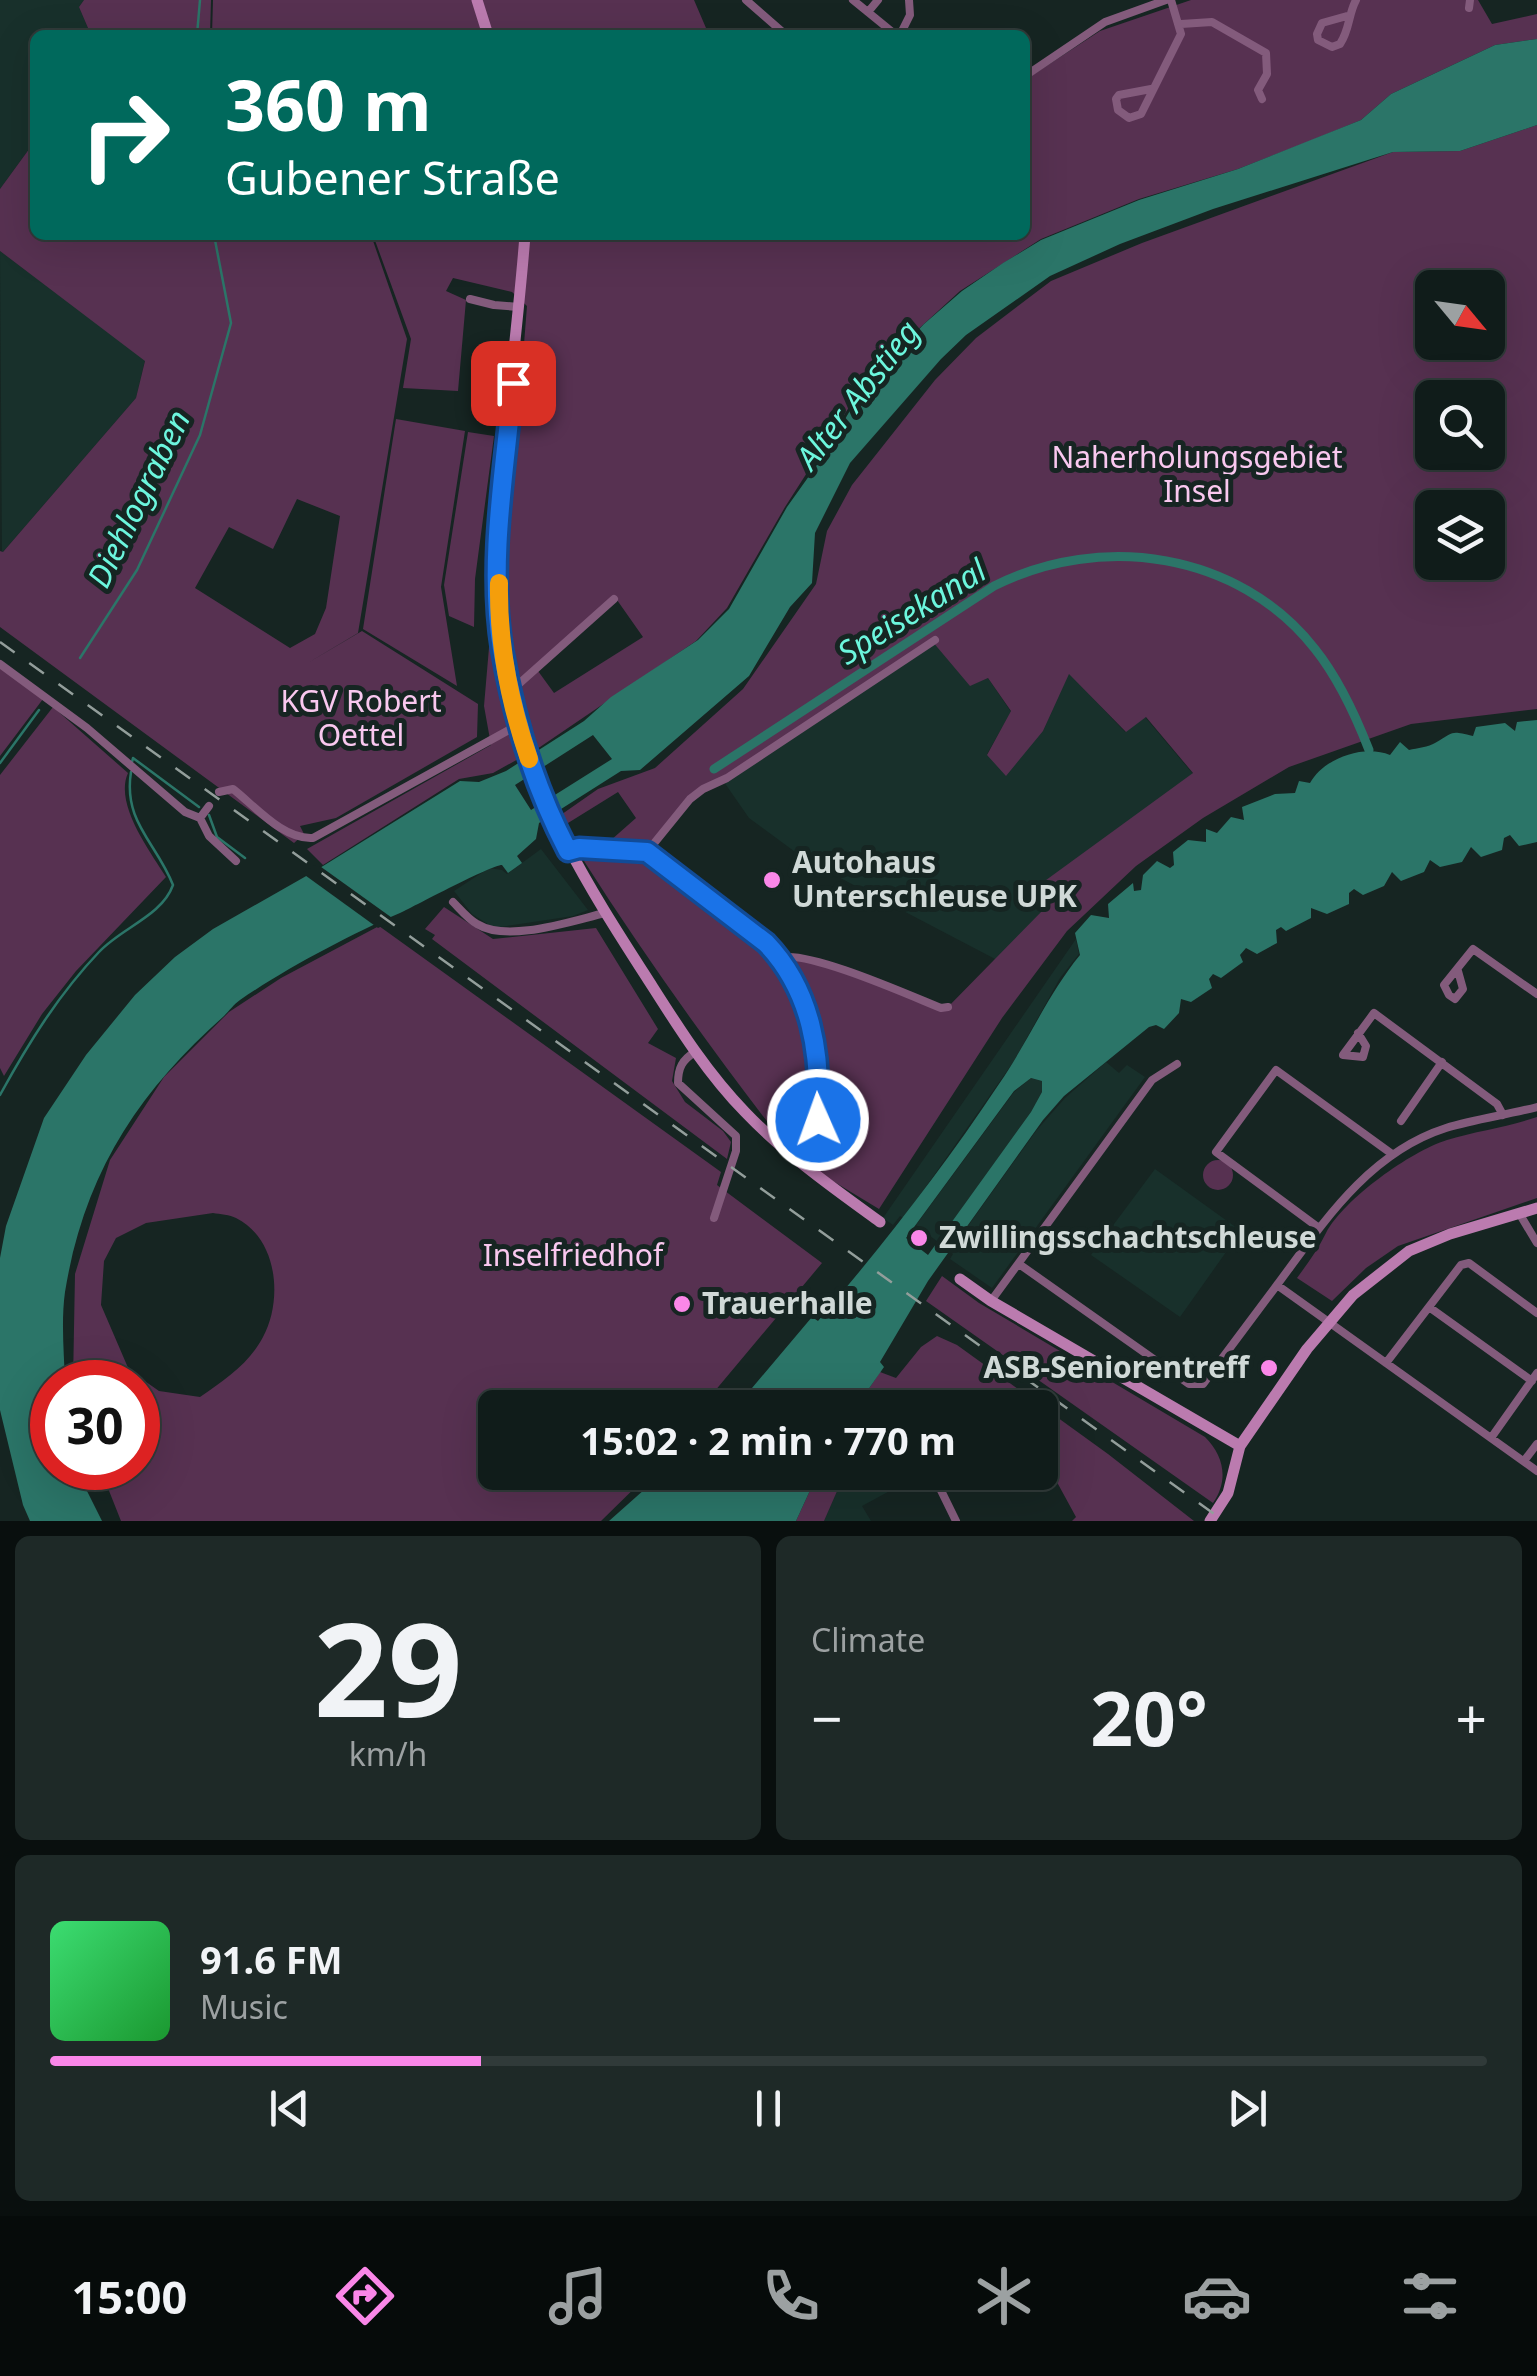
<!DOCTYPE html>
<meta charset="utf-8">
<style>
body{margin:0;font-family:"Noto Sans",sans-serif;background:#1e2927;color:#f1f3f6;height:100vh;display:flex;flex-direction:column;font-size:38px;white-space:nowrap}
*{box-sizing:border-box;margin:0}
p{font-size:32px;color:#9ca1a2}
.icon{flex:none;width:55px;height:55px;fill:none;stroke:currentColor;stroke-width:2;stroke-linecap:round;stroke-linejoin:round}
.map{position:relative;height:1521px;overflow:hidden}
.sheet{display:flex;flex-direction:column;gap:15px;padding:15px;background:#090f0e;flex:1}
.sheet>*{flex:none}
.top-card{position:absolute;left:30px;top:30px;width:1000px;height:210px;border-radius:15px;box-shadow:0 10px 40px #0002,0 0 0 2px #303a39;background:#00695c;color:#fff;overflow:hidden}
.needle{width:65px;rotate:119deg}
.fabs{position:absolute;left:1415px;top:270px;display:grid;gap:20px}
.fabs a{display:grid;place-items:center;width:90px;height:90px;border-radius:15px;background:#101c1a;box-shadow:0 10px 40px #0002,0 0 0 2px #303a39;font-size:50px}
.speed{position:absolute;left:30px;top:1360px;display:flex;gap:20px;font-size:50px;font-weight:700;text-align:center}
.speed>*{display:grid;place-content:center;width:130px;height:130px;border-radius:50%;background:#101c1a;box-shadow:0 10px 40px #0002,0 0 0 2px #303a39;line-height:1}
.speed .limit{border:15px solid #d22;background:#fff;color:#111}
.pin{position:absolute;display:grid;place-items:center;width:85px;height:85px;color:#fff;margin:-42px;border-radius:20px;box-shadow:0 5px 15px #0006}
.me{position:absolute;width:110px;margin:-55px;rotate:358deg;stroke-linejoin:round;filter:drop-shadow(0 0 8px #0008)}
.turn{display:flex;align-items:center;gap:35px;height:210px;padding:0 30px;font-size:45px}
.turn .icon{width:130px;height:130px;stroke-width:2.5}
.turn b{display:block;font-size:70px;line-height:85px}
.big{font-size:75px;font-weight:700;line-height:1.1}
.sheet .tile{flex:1;display:flex;flex-direction:column;justify-content:center;gap:15px;min-width:0;padding:0 35px;border-radius:15px;background:#1e2927}
.sheet .dial{align-items:center;gap:0}
.dial b{font-size:130px;line-height:1}
.song{display:flex;align-items:center;gap:30px}
.cover{width:120px;height:120px;border-radius:15px;background:linear-gradient(135deg,hsl(140 70% 55%),hsl(130 70% 35%))}
.played{height:10px;border-radius:5px;background:linear-gradient(90deg,#fa87e8 30%,#303a39 30%)}
.keys{display:flex;justify-content:space-around;direction:ltr}
.heat{display:flex;justify-content:space-between;align-items:center;font-size:55px;direction:ltr}
.sheet .tiles{flex:1;display:grid;gap:15px;grid-template-columns:1fr 1fr}
.tile:last-child{grid-column:span 2}
.trip{position:absolute;left:478px;top:1390px;width:580px;height:100px;border-radius:15px;background:#101c1a;box-shadow:0 10px 40px #0002,0 0 0 2px #303a39;font-weight:700;line-height:100px;text-align:center}
.menu{display:flex;height:160px;justify-content:space-around;align-items:center;background:#060b0a;color:#9ca1a2}
.menu .icon{width:70px;height:70px}
.menu .on{color:#fa87e8}
.menu b{font-size:45px;color:#f1f3f6}
.map>svg:first-child{display:block}
.built{fill:#18302b}
.green{fill:#573151;fill-rule:evenodd}
.water{fill:#2b7568;fill-rule:evenodd}
.pier{fill:#162522}
.lines{fill:none;stroke-linecap:round;stroke-linejoin:round}
.stream{stroke:#2b7568;stroke-width:2.5}
.canal{stroke:#2b7568;stroke-width:9}
.street{stroke:#835b7c;stroke-width:8}
.secondary{stroke:#bb7baf;stroke-width:11}
.rail{stroke:#939e9b;stroke-width:2.5;stroke-dasharray:18 18;stroke-linecap:butt}
.route-casing{stroke:#114b97;stroke-width:25}
.route{stroke:#1a73e8;stroke-width:18}
.slow{stroke:#f59e0b;stroke-width:18}
.poi-dot{fill:#fa87e8;stroke:#162522;stroke-width:4}
.labels{text-anchor:middle;stroke-width:10;stroke-linejoin:round;paint-order:stroke}
.park-label{font-size:30px;fill:#f9c8ef;stroke:#162522}
.poi-label{font-size:30px;font-weight:bold;fill:#d0d9d7;stroke:#162522;text-anchor:start}
.water-label{font-size:32px;font-style:italic;fill:#6cf6dd;stroke:#162522}
</style>
<div class="map">
<svg width="1537" height="1521" viewBox="0 0 1537 1521">
<rect width="100%" height="100%" fill="#162522"/>
<path class="built" d="M 0,0 L 84,0 L 79,7 L 91,35 L 35,35 L 35,141 L 0,189 Z
M 0,251 L 145,360 L 136,398 L 2,553 Z
M 935,644 L 970,685 L 988,678 L 1011,712 L 987,754 L 1043,731 L 1069,673 L 1125,732 L 1145,717 L 1193,774 L 1032,891 L 1046,908 L 997,960 L 806,860 L 749,818 L 724,782 Z
M 541,849 L 588,910 L 573,916 L 494,928 L 472,914 L 454,891 L 489,868 L 502,870 L 507,874 Z
M 1076,939 L 1079,954 L 1060,978 L 1014,1061 L 904,1218 L 900,1216 L 893,1225 L 883,1218 Z
M 1106,1062 L 1119,1073 L 1127,1065 L 1145,1077 L 992,1288 L 950,1259 L 953,1254 L 950,1251 L 1036,1131 L 1065,1098 Z
M 1031,1078 L 1042,1081 L 1042,1092 L 1031,1112 L 938,1242 L 916,1225 L 1014,1092 Z
M 1155,1169 L 1241,1231 L 1180,1317 L 1091,1255 Z
M 845,1473 L 845,1472 L 923,1473 L 862,1506 L 871,1521 L 824,1521 Z"/>
<path class="green" d="M 84,0 L 211,0 L 210,35 L 91,35 L 79,7 Z
M 213,0 L 694,0 L 709,35 L 212,35 Z
M 1191,0 L 1478,0 L 1492,24 L 1537,14 L 1537,39 L 1495,45 L 1391,94 L 1361,120 L 1310,141 L 1238,169 L 1139,199 L 1041,239 L 960,291 L 879,365 L 862,387 L 785,507 L 727,608 L 696,641 L 540,747 L 493,773 L 459,779 L 323,865 L 307,849 L 491,745 L 484,706 L 490,636 L 486,586 L 505,584 L 527,306 L 512,292 L 453,278 L 446,291 L 466,300 L 458,391 L 403,388 L 411,339 L 373,235 L 1025,235 L 1025,80 L 1100,31 ZM 617,600 L 643,637 L 554,693 L 538,671 Z
M 1537,125 L 1537,709 L 1411,724 L 1289,767 L 1203,818 L 1136,866 L 1067,931 L 1002,1018 L 879,1209 L 813,1169 L 819,1142 L 812,1014 L 783,958 L 820,964 L 945,1010 L 1045,908 L 1031,891 L 1193,773 L 1146,717 L 1126,732 L 1069,674 L 1043,731 L 1006,776 L 987,755 L 1011,711 L 988,678 L 970,686 L 932,641 L 728,777 L 702,787 L 647,851 L 602,848 L 636,818 L 618,792 L 560,828 L 555,819 L 598,789 L 655,768 L 743,689 L 816,584 L 827,531 L 852,485 L 935,380 L 976,338 L 1051,281 L 1142,243 L 1393,152 L 1460,151 ZM 1432,288 L 1488,288 L 1488,342 L 1432,342 ZM 1432,398 L 1488,398 L 1488,452 L 1432,452 ZM 1432,508 L 1488,508 L 1488,562 L 1432,562 Z
M 35,141 L 35,235 L 371,235 L 407,339 L 358,633 L 306,664 L 362,631 L 478,704 L 477,737 L 336,818 L 300,826 L 304,834 L 294,843 L 0,627 L 0,551 L 3,552 L 136,398 L 145,361 L 0,251 L 0,189 ZM 297,499 L 340,516 L 326,608 L 315,634 L 290,648 L 195,588 L 229,527 L 273,549 Z
M 396,419 L 465,431 L 441,587 L 457,686 L 363,629 Z
M 468,432 L 494,436 L 475,579 L 474,627 L 449,616 L 444,585 Z
M 0,666 L 43,699 L 0,756 Z
M 53,707 L 128,773 C 114,804 150,851 166,877 L 76,971 L 42,1014 L 4,1076 L 0,1068 L 0,775 Z
M 590,855 L 646,855 L 758,940 L 779,960 L 797,986 L 814,1058 L 813,1078 L 792,1116 L 776,1133 C 708,1045 644,955 584,861 Z
M 444,907 L 493,939 L 596,928 L 658,1029 L 648,1043 L 676,1058 L 672,1081 L 685,1102 L 723,1131 L 731,1142 L 727,1159 L 432,939 L 435,935 L 425,929 Z
M 379,926 L 721,1172 L 717,1185 L 822,1263 L 714,1392 L 697,1407 L 495,1408 L 495,1472 L 650,1473 L 601,1521 L 121,1521 L 100,1468 L 138,1468 L 138,1382 L 73,1382 L 75,1274 L 110,1160 L 164,1077 L 229,1012 L 281,978 ZM 213,1213 C 220,1214 230,1215 236,1218 C 278,1239 283,1300 263,1337 C 249,1364 224,1380 200,1397 L 159,1391 L 129,1370 L 101,1305 L 104,1261 L 116,1238 L 146,1223 Z
M 1537,1117 L 1537,1198 L 1398,1246 L 1366,1268 L 1332,1301 L 1297,1278 C 1308,1263 1318,1249 1326,1233 C 1344,1199 1411,1151 1447,1140 C 1477,1131 1508,1127 1537,1117 Z
M1203 1175a15 15 0 1 1 30 0a15 15 0 1 1-30 0Z
M 942,1276 L 979,1303 L 1205,1437 C 1224,1456 1229,1480 1213,1503 L 926,1301 Z
M 937,1336 L 957,1345 L 1108,1454 L 1194,1521 L 1072,1521 L 1076,1517 L 1040,1451 L 1040,1408 L 856,1408 L 880,1372 L 896,1378 L 921,1347 Z
M 818,1473 L 845,1473 L 824,1521 L 796,1521 Z"/>
<path class="water" d="M 1537,39 L 1537,125 L 1460,151 L 1393,152 L 1213,209 L 1120,244 L 1050,276 L 966,335 L 941,359 L 850,463 L 815,533 L 812,583 L 790,607 L 749,676 L 640,770 L 621,771 L 539,823 L 536,839 L 517,856 L 522,863 L 508,873 L 502,865 C 491,865 417,905 400,913 C 349,935 285,969 240,1000 C 234,1004 229,1011 224,1016 C 137,1093 84,1175 65,1292 C 61,1321 64,1353 65,1382 L 52,1382 L 52,1468 L 81,1468 L 87,1491 L 102,1521 L 30,1521 L 23,1505 L 0,1410 L 0,1258 L 6,1226 L 44,1118 L 86,1055 L 135,995 L 175,957 L 213,929 L 315,871 L 460,781 L 479,782 L 506,771 L 584,721 L 611,697 L 698,640 L 729,609 L 787,507 L 824,455 L 865,385 L 924,324 L 962,291 L 1003,263 L 1041,240 L 1139,200 L 1238,169 L 1361,120 L 1391,94 L 1495,45 ZM 593,735 L 612,759 L 531,810 L 515,785 Z
M 1537,720 L 1537,842 L 1519,846 L 1510,835 L 1504,838 L 1502,850 L 1481,857 L 1471,847 L 1462,862 L 1440,867 L 1430,860 L 1424,872 L 1401,881 L 1392,872 L 1384,886 L 1363,895 L 1354,889 L 1349,893 L 1349,904 L 1327,914 L 1311,908 L 1311,918 L 1286,931 L 1281,927 L 1276,930 L 1277,943 L 1257,954 L 1246,948 L 1240,955 L 1243,962 L 1221,978 L 1213,974 L 1209,979 L 1212,988 L 1191,1002 L 1181,999 L 1179,1013 L 1164,1029 L 1156,1025 L 1149,1027 L 1064,1096 L 1043,1120 L 928,1281 L 880,1362 L 884,1367 L 856,1407 L 736,1407 L 812,1317 L 818,1321 C 883,1245 944,1167 999,1084 C 1028,1042 1048,994 1080,955 L 1075,933 L 1091,915 L 1109,918 L 1108,904 L 1133,883 L 1134,891 L 1141,890 L 1143,875 L 1157,861 L 1170,868 L 1174,865 L 1173,852 L 1188,840 L 1206,842 L 1206,829 L 1217,833 L 1231,817 L 1244,820 L 1242,807 L 1275,794 L 1295,793 L 1299,781 L 1310,783 C 1324,758 1364,744 1390,755 L 1400,742 L 1409,750 C 1417,748 1429,747 1435,743 C 1456,731 1450,731 1473,736 L 1476,727 L 1505,723 L 1515,731 L 1517,722 ZM 1031,1078 L 1042,1081 L 1042,1092 L 1031,1112 L 928,1255 L 906,1238 L 1014,1091 Z
M 663,1473 L 663,1472 L 818,1473 L 796,1521 L 609,1521 Z"/>
<path class="pier" d="M 317,864 L 395,920 L 378,928 L 302,873 Z"/>
<g class="lines">
<path class="stream" d="M 197,35 L 200,0
M 80,658 L 137,570 L 200,435 L 231,323 L 214,235
M 132,762 L 133,758 L 199,807
M 0,763 L 39,710
M 209,815 L 217,837 L 245,858
M 0,1095 C 28,1044 58,995 99,952 C 121,928 162,916 173,885 C 156,842 123,822 131,772"/>
<path class="canal" d="M 714,769 L 994,586 C 1101,532 1239,552 1315,649 C 1339,679 1355,714 1369,750"/>
<path class="street" d="M 746,0 L 786,35
M 853,0 L 896,35
M 1469,8 L 1470,0
M 868,12 L 878,0
M 1347,16 L 1322,23 L 1317,34 L 1318,40 L 1332,47 L 1340,44 C 1350,29 1348,15 1356,0
M 1181,24 L 1212,22 L 1266,53 L 1267,74 L 1258,90 L 1262,99
M 900,35 L 910,15 L 909,0
M 1025,76 L 1105,22 L 1166,0
M 1151,89 L 1119,95 L 1116,99 L 1118,110 L 1129,118 L 1141,114 L 1181,34 L 1171,0
M 470,299 L 494,305 L 519,307
M 0,664 L 87,728 L 185,812 L 200,818
M 512,690 L 614,599
M 219,792 L 233,789 C 255,806 283,840 313,838 L 518,725
M 209,806 L 200,818 L 209,836 L 236,861
M 569,851 L 579,847 L 647,852 L 690,799 L 703,789 L 727,778 L 935,640
M 647,852 C 692,886 771,934 797,982 C 812,1011 814,1048 817,1079 C 819,1108 822,1144 808,1169
M 453,902 C 460,909 468,919 477,924 C 508,943 571,921 605,913
M 780,958 C 806,949 911,996 941,1008 L 948,1007
M 1458,971 L 1463,989 L 1455,999 L 1449,995 L 1444,985 L 1473,949 L 1537,994
M 1358,1033 L 1366,1046 L 1363,1057 L 1343,1055 L 1374,1013 L 1497,1104 L 1503,1115
M 695,1052 C 682,1060 678,1068 678,1083 L 736,1136 L 736,1151 L 714,1218
M 1401,1121 L 1442,1062
M 1519,1213 L 1537,1243
M 1319,1228 L 1216,1152 L 1276,1070 L 1392,1154
M 1019,1264 L 1189,1384 L 1203,1384 L 1277,1285 L 1537,1471
M 1277,1285 C 1323,1223 1368,1153 1446,1128 C 1475,1119 1507,1115 1537,1107
M 991,1301 L 1152,1080 L 1177,1064
M 1429,1307 L 1532,1381
M 1386,1363 L 1461,1265 L 1469,1263 L 1537,1313
M 1491,1438 L 1537,1373
M 1524,1461 L 1537,1444
M 932,1472 L 956,1521"/>
<path class="secondary" d="M 477,0 L 488,35
M 525,235 C 515,368 490,509 501,642 C 503,659 509,676 512,694 C 533,800 589,888 647,978 C 677,1025 706,1072 745,1112 C 785,1154 833,1188 880,1222
M 960,1279 L 991,1301 L 1240,1446
M 1210,1521 L 1228,1493 L 1240,1446 L 1307,1349 L 1353,1295 L 1409,1251 L 1450,1234 L 1537,1208"/>
<path class="rail" d="M 0,642 L 1224,1521"/>
</g>
<g class="lines">
<g class="route-casing">
<path id="route" d="M 513,383 C 505,469 488,563 502,649 C 514,720 535,788 568,851 L 579,848 L 647,852 L 766,943 C 812,991 821,1054 818,1120"/>
</g>
<use href="#route" class="route"/>
<path class="slow" d="M 499,583 C 498,642 510,704 529,759"/>
</g>
<g class="poi-dot">
<circle cx="772" cy="880" r="10"/>
<circle cx="919" cy="1238" r="10"/>
<circle cx="682" cy="1304" r="10"/>
<circle cx="1269" cy="1368" r="10"/>
</g>
<g class="labels">
<g class="park-label">
<text x="1197" y="468">Naherholungsgebiet<tspan x="1197" dy="34">Insel</tspan></text>
<text x="361" y="712">KGV Robert<tspan x="361" dy="34">Oettel</tspan></text>
<text x="573" y="1266">Inselfriedhof</text>
</g>
<g class="poi-label">
<text x="792" y="873">Autohaus<tspan x="792" dy="34">Unterschleuse UPK</tspan></text>
<text x="939" y="1248">Zwillingsschachtschleuse</text>
<text x="702" y="1314">Trauerhalle</text>
<text x="1249" y="1378" text-anchor="end">ASB-Seniorentreff</text>
</g>
<g class="water-label">
<text transform="translate(858 395) rotate(-52)" y="11">Alter Abstieg</text>
<text transform="translate(139 499) rotate(-64)" y="11">Diehlograben</text>
<text transform="translate(912 612) rotate(-32)" y="11">Speisekanal</text>
</g>
</g>
</svg>
<div class="fabs">
<a><svg class="needle" viewBox="-14 -14 28 28"><path d="M0-13l5 13h-10z" fill="#e53935"/><path d="M0 13l5-13h-10z" fill="#9ca1a2"/></svg></a>
<a><svg class="icon" aria-label="search" viewBox="0 0 24 24"><circle cx="10" cy="10" r="6"/><path d="M15 15l6 6"/></svg></a>
<a><svg class="icon" aria-label="layers" viewBox="0 0 24 24"><path d="M12 4l9 5-9 5-9-5zM3 14l9 5 9-5"/></svg></a>
</div>
<div class="speed"><div class="limit">30</div></div>
<div class="pin" style="left:513px;top:383px;background:#d93025"><svg class="icon" aria-label="arrive" viewBox="0 0 24 24"><path d="M6 21V4h12l-3 4 3 4H6"/></svg></div>
<svg class="me" style="left:818px;top:1120px" viewBox="-20 -20 40 40"><circle r="17" fill="#1a73e8" stroke="#fff" stroke-width="3"/><path d="M0-11L8 9 0 5-8 9z" fill="#fff"/></svg>
<div class="trip">15:02 · 2 min · 770 m</div>
<div class="top-card">
<div class="turn"><svg class="icon" aria-label="right" viewBox="0 0 24 24"><path d="M7 20v-9h11M14 6l5 5-5 5"/></svg><div><b>360 m</b>Gubener Straße</div></div>
</div>
</div>
<section class="sheet">
<div class="tiles">
<div class="tile dial"><b>29</b><p>km/h</p></div>
<div class="tile"><p>Climate</p>
<div class="heat"><a>−</a><b class="big">20°</b><a>+</a></div>
</div>
<div class="tile">
<div class="song"><i class="cover"></i><div><b>91.6 FM</b><p>Music</p></div></div>
<div class="played"></div>
<div class="keys"><svg class="icon" aria-label="previous" viewBox="0 0 24 24"><path d="M18 5L8 12l10 7zM5 5v14"/></svg><svg class="icon" aria-label="pause" viewBox="0 0 24 24"><path d="M8 5v14M16 5v14"/></svg><svg class="icon" aria-label="next" viewBox="0 0 24 24"><path d="M6 5l10 7-10 7zM19 5v14"/></svg></div>
</div>
</div>
</section>
<nav class="menu">
<b>15:00</b>
<svg class="icon on" aria-label="directions" viewBox="0 0 24 24"><path d="M12 3l9 9-9 9-9-9zM9 14v-3h6M13 9l2 2-2 2"/></svg>
<svg class="icon" aria-label="music" viewBox="0 0 24 24"><path d="M9 18V5l10-2v13"/><circle cx="6" cy="18" r="3"/><circle cx="16" cy="16" r="3"/></svg>
<svg class="icon" aria-label="phone" viewBox="0 0 24 24"><path d="M5 4h4l2 5-3 2q2 4 5 5l2-3 5 2v4C11 20 4 13 5 4z"/></svg>
<svg class="icon" aria-label="climate" viewBox="0 0 24 24"><path d="M12 3v18M4 7l16 10M4 17L20 7"/></svg>
<svg class="icon" aria-label="car" viewBox="0 0 24 24"><path d="M5 17H2v-5l4-1 3-4h7l3 4 3 1v5h-3M9 17h6M6 11h13"/><circle cx="7" cy="17" r="2"/><circle cx="17" cy="17" r="2"/></svg>
<svg class="icon" aria-label="filters" viewBox="0 0 24 24"><path d="M4 7h16M4 17h16"/><circle cx="9" cy="7" r="2"/><circle cx="15" cy="17" r="2"/></svg>
</nav>
